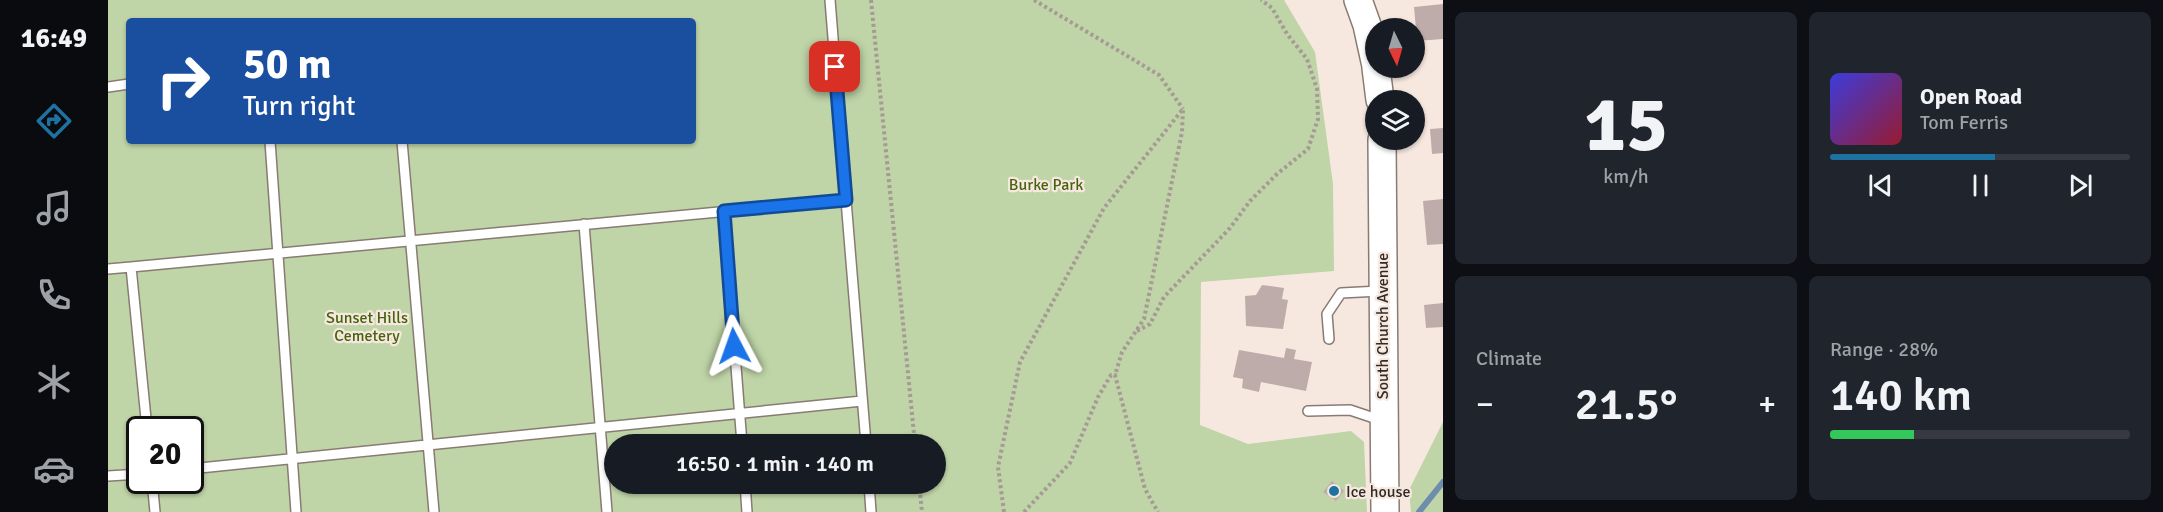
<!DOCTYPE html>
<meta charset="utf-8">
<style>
body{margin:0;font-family:Signika,sans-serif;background:#20242c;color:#f1f3f6;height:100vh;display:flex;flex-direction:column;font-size:22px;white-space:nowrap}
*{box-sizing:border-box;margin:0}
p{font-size:20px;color:#9ea1a6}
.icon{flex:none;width:33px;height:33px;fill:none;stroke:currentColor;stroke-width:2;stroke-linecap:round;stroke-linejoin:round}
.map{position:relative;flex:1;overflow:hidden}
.side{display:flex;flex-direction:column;gap:12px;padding:12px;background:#0d0f14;width:720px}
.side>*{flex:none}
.guide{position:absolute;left:18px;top:18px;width:570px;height:126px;border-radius:6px;box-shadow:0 2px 4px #0004;background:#1a4fa0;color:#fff;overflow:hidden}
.needle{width:39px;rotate:175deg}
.controls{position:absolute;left:1257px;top:18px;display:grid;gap:12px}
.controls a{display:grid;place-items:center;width:60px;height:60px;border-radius:50%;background:#171b24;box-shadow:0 2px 4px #0004;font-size:30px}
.speed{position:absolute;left:18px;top:416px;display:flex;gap:12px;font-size:30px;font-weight:700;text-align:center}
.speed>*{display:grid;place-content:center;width:78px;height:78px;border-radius:50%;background:#171b24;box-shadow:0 2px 4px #0004;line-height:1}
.speed .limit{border:3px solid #111;border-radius:9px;background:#fff;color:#111}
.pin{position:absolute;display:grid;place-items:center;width:51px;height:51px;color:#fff;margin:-26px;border-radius:12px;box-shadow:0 3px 9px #0006}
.me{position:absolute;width:66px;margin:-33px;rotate:356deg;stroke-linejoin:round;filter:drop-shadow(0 0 4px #0008)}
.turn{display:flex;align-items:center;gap:21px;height:126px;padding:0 18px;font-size:27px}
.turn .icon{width:78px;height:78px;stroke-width:2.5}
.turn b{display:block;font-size:42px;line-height:51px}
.big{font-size:45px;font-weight:600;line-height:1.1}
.side .tile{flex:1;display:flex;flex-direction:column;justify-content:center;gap:9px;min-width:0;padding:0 21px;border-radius:9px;background:#20242c}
.side .dial{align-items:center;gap:0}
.dial b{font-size:78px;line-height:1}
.song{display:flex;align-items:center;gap:18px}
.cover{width:72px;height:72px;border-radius:9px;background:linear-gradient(135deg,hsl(240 70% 55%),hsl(350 70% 35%))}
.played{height:6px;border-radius:3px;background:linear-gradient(90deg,#1d72a2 55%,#363941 55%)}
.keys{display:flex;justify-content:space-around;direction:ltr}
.heat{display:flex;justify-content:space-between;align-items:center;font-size:33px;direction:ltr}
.charge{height:9px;border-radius:4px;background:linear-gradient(90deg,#34c759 28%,#363941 0)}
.side .tiles{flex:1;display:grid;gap:12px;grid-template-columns:repeat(2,1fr)}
.trip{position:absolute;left:496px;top:434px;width:342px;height:60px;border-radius:30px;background:#171b24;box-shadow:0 2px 4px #0004;font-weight:600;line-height:60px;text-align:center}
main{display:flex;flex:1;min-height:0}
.tabs{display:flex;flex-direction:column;width:108px;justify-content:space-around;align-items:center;background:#090b0e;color:#9ea1a6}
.tabs .icon{width:42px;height:42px}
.tabs .on{color:#1d72a2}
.tabs b{font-size:27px;color:#f1f3f6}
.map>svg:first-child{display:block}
.green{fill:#bfd4a7;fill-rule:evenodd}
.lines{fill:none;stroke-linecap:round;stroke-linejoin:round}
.stream{stroke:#6d8dac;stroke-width:6}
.building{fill:#beacab}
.lane-casing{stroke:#887b73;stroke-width:12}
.secondary-casing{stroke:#887b73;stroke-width:30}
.path{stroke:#a59a94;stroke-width:4;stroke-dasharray:3 3;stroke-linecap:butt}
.lane{stroke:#fff;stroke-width:9}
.secondary{stroke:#fff;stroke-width:27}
.route-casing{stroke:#114b97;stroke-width:15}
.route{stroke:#1a73e8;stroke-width:10}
.poi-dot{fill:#1d72a2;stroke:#f7e8df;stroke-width:2}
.labels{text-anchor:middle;stroke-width:4.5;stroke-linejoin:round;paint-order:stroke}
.park-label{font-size:16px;fill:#45630e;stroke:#f7e8df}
.street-label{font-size:16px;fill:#312b28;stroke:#f7e8df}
.poi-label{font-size:16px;fill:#312b28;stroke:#f7e8df;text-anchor:start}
</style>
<main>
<nav class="tabs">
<b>16:49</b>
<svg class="icon on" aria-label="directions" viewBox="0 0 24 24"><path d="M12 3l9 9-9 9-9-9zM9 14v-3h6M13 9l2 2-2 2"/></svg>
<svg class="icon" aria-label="music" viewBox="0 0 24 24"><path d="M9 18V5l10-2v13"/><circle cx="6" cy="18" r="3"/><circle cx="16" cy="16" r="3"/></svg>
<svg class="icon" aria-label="phone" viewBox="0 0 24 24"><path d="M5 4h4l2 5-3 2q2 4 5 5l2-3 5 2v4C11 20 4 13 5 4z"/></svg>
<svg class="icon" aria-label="climate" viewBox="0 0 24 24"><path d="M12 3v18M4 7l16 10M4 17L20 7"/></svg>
<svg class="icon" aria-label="car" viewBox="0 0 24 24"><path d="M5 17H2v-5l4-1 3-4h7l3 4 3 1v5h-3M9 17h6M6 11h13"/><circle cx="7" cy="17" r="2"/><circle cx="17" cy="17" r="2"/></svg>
</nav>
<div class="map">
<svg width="1335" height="512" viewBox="0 0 1335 512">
<rect width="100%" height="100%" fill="#f7e8df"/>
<path class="green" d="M 0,0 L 1176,0 L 1207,52 L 1225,184 L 1226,271 L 1093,282 L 1092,425 L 1140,444 L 1243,431 L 1256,442 L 1259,512 L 0,512 ZM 21,21 L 585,21 L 585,141 L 21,141 ZM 32,429 L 82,429 L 82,480 L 32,480 ZM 507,444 L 828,444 L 828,483 L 507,483 Z
M 1335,422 L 1335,512 L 1303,512 L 1301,490 Z"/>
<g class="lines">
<path class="stream" d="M 1311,512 L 1335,482"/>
</g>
<path class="building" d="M 1335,4 L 1335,39 L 1309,41 L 1306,7 Z
M 1335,128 L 1335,153 L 1324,154 L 1322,129 Z
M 1335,199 L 1335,244 L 1319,245 L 1315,201 Z
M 1154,285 L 1176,288 L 1174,299 L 1180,300 L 1175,329 L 1138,326 L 1137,296 L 1148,295 Z
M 1335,303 L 1335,327 L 1318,328 L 1316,305 Z
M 1178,348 L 1188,350 L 1186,359 L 1204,362 L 1198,391 L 1153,382 L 1151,392 L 1134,388 L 1135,379 L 1125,377 L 1131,350 L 1176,358 Z
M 1224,481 L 1236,491 L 1228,501 L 1215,492 Z"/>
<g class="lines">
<g class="lane-casing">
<path id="lane" d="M 722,0 L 738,200
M 0,87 L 21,84
M 162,141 L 188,512
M 294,141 L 326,512
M 616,211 L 634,444
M 476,224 L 499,512
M 0,269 L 23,267
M 1221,339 L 1219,314 L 1233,293 L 1272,291
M 1200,411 L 1242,410 L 1272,420
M 39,429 L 23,267 L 738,200 L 758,444
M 82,469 L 754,401
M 0,476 L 32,474
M 44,480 L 47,512
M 637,483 L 639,512
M 761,483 L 763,512"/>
</g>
<g class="secondary-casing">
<path id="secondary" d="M 1250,0 L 1259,25 L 1268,66
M 1268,68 L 1272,100
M 1274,140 L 1277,512"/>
</g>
<path class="path" d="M 763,0 L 807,444
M 926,0 L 1051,75 L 1075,109
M 1029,331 L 1042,324 L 1056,297 L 1122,228 L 1142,201 L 1169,174 L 1200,149 L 1210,119 L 1209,89 L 1199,59 L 1179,34 L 1164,8 L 1153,0
M 811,483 L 814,512
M 896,512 L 890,467 L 912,362 L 996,208 L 1075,109 L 1074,132 L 1036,319 L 1014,352 L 1007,375
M 916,512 L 962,463 L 990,397 L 1003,375 L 1007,375 L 1037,489 L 1050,512"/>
<use href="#lane" class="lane"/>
<use href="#secondary" class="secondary"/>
</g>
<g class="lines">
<g class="route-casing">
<path id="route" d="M 626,346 L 616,211 L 738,200 L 727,67"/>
</g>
<use href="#route" class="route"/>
</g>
<circle class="poi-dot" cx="1226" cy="491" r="6"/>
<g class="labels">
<g class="park-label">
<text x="938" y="190">Burke Park</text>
<text x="259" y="323">Sunset Hills<tspan x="259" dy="18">Cemetery</tspan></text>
</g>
<g class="street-label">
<text transform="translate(1274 326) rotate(-90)" y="6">South Church Avenue</text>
</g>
<g class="poi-label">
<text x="1238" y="497">Ice house</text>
</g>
</g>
</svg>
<div class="controls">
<a><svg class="needle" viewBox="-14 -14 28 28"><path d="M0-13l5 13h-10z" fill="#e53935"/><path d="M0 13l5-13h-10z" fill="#9ea1a6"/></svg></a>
<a><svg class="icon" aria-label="layers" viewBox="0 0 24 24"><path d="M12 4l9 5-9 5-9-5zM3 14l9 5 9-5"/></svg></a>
</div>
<div class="speed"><div class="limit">20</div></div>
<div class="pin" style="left:727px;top:67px;background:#d93025"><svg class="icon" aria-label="arrive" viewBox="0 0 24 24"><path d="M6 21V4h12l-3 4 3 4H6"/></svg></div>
<svg class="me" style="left:626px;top:346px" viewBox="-20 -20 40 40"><path d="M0-17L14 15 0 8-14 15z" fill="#1a73e8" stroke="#fff" stroke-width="4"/></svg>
<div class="trip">16:50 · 1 min · 140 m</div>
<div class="guide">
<div class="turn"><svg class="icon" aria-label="right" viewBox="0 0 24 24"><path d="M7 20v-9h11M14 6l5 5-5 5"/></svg><div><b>50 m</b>Turn right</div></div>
</div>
</div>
<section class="side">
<div class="tiles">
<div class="tile dial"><b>15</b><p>km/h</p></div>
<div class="tile">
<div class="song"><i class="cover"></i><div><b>Open Road</b><p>Tom Ferris</p></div></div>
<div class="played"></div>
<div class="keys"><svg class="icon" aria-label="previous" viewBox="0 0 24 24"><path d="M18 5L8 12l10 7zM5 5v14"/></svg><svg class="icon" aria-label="pause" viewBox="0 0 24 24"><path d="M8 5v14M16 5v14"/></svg><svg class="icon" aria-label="next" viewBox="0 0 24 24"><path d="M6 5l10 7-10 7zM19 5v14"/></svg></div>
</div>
<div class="tile"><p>Climate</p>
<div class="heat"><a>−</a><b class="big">21.5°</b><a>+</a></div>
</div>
<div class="tile"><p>Range · 28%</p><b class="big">140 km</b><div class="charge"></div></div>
</div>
</section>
</main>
